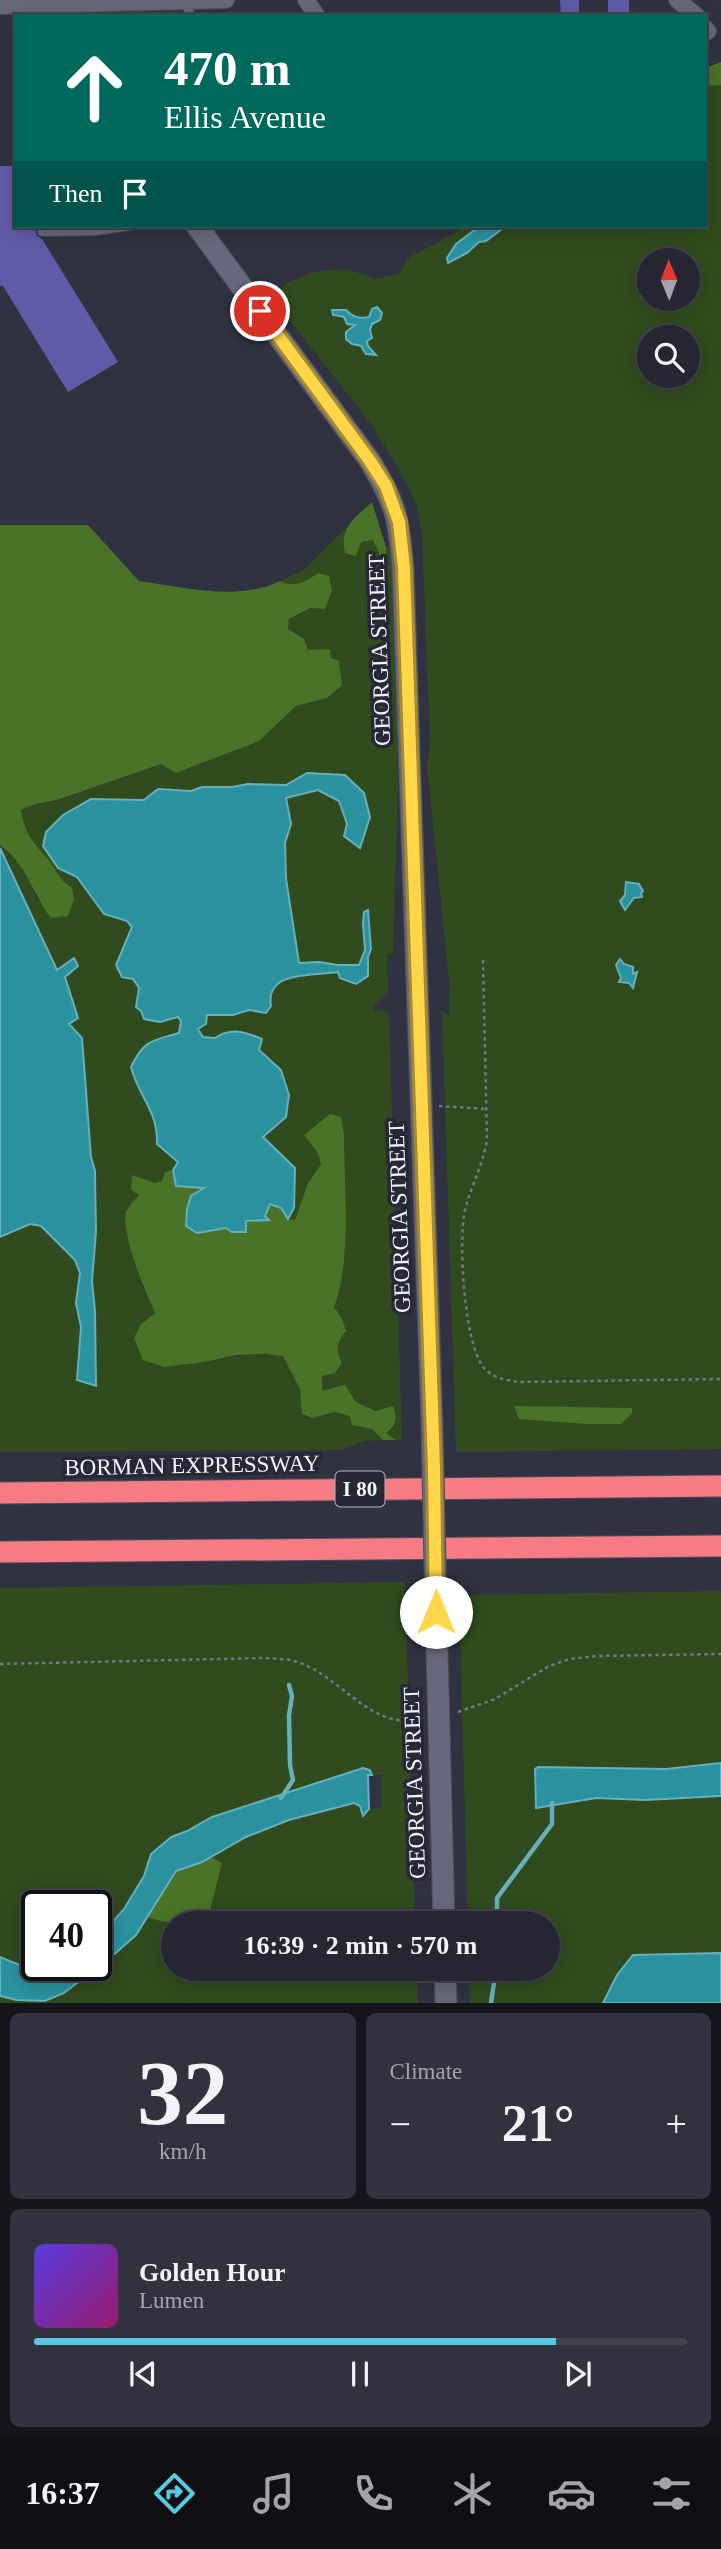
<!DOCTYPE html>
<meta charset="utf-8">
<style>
body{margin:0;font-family:Georgia,serif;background:#31323d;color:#f1f3f6;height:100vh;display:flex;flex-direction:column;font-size:26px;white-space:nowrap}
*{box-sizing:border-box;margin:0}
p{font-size:23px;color:#a3a5ab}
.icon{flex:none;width:38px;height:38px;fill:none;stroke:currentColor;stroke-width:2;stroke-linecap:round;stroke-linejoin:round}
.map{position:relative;height:2003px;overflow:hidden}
.side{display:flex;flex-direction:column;gap:10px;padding:10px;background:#14151b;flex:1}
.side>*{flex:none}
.guide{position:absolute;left:14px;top:14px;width:693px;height:214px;border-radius:0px;box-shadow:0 4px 18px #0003,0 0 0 2px #42434d;background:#00695c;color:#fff;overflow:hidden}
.needle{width:46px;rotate:359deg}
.fabs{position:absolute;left:637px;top:248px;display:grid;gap:14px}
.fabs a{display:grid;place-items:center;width:63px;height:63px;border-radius:50%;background:#252631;box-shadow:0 4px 18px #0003,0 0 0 2px #42434d;font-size:35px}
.speed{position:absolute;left:21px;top:1890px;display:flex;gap:14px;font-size:35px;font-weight:700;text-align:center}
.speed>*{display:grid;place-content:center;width:91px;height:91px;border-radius:50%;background:#252631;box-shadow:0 4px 18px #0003,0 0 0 2px #42434d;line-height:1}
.speed .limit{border:4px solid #111;border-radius:10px;background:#fff;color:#111}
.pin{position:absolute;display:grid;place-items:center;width:60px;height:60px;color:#fff;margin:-30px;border:4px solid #fff;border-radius:50%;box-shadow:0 2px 7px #0007}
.me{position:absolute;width:77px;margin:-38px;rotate:0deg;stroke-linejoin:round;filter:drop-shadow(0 0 5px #0008)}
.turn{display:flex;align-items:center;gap:24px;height:147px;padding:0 35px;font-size:32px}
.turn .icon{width:91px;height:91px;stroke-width:2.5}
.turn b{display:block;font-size:49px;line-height:60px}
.then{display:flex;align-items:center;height:66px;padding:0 35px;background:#0003;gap:14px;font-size:26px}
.big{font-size:52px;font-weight:800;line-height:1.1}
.side .tile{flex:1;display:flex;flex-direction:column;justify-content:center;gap:10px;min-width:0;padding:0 24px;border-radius:10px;background:#31323d}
.side .dial{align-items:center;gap:0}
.dial b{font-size:91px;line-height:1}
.song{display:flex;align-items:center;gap:21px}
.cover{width:84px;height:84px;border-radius:10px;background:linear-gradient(135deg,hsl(250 70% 55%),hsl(320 70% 35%))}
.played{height:7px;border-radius:4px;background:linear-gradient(90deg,#57c9e2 80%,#42434d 80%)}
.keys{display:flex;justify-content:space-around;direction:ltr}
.heat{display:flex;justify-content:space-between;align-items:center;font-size:38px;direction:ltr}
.side .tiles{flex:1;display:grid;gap:10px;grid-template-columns:1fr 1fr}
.tile:last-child{grid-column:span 2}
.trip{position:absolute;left:161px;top:1911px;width:399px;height:70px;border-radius:35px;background:#252631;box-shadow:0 4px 18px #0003,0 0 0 2px #42434d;font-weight:800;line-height:70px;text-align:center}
.dock{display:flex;height:112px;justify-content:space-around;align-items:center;background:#0f0f14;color:#a3a5ab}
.dock .icon{width:49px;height:49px}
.dock .active{color:#57c9e2}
.dock b{font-size:32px;color:#f1f3f6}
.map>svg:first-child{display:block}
.green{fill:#304b1d;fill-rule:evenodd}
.forest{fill:#497428}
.water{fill:#2a929f;stroke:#66afbb;stroke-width:2}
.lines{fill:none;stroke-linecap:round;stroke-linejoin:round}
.stream{stroke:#66afbb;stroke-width:4.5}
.building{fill:#605ba6}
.lane-casing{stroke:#4d4d5a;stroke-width:10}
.street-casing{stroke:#4d4d5a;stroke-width:18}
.secondary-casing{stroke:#4d4d5a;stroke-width:23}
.highway-casing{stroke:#4d4d5a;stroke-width:23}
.path{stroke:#757683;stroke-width:2.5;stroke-dasharray:3.5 3.5;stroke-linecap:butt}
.lane{stroke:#676879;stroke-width:8}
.street{stroke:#676879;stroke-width:16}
.secondary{stroke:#676879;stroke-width:21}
.highway{stroke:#f67b84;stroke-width:21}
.secondary-bridge-casing{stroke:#4d4d5a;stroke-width:23;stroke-linecap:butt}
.secondary-bridge{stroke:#676879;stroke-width:21}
.route-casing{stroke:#a68a30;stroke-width:18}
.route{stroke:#ffd54a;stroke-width:12}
.labels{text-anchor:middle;stroke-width:7;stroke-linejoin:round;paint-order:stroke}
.shield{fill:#272836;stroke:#b5b6c1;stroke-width:2}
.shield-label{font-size:21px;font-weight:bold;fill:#f2f3fc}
.street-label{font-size:23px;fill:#f2f3fc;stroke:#272836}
</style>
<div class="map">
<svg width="721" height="2003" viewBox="0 0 721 2003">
<rect width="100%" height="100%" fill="#313241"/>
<path class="green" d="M 721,85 L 721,1449 L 456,1452 L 442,1011 L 449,1016 L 450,989 L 427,767 L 430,743 L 422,533 L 416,502 L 392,457 L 368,420 L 276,303 L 277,291 L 289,282 L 314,272 L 347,269 L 376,279 L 399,274 L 410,257 L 468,226 L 480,226 L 456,244 L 447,258 L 453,262 L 506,226 L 705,226 L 705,86 ZM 649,261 L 688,261 L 688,299 L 649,299 ZM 382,313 L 380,320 L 372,324 C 367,337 365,343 375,354 L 361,346 L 352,344 L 356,325 L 347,324 L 344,317 L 351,315 L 360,318 ZM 649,338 L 688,338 L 688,376 L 649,376 ZM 635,882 L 643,891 L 632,903 L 622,906 L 625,889 ZM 621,960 L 637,976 L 633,987 L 621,978 Z
M 345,529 L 343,544 L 373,540 L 380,555 L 370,589 L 377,590 L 388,600 L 386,547 L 390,545 L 395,606 L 398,784 L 393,953 L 387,954 L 388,991 L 373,1006 L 375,1011 L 383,1010 L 389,1013 L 402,1440 L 396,1440 L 386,1433 L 393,1406 L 375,1411 L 322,1391 L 321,1376 L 337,1355 L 342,1319 L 333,1307 L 340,1292 L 344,1135 L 305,1135 L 318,1153 L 321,1164 L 308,1183 L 295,1220 L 288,1219 L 294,1208 L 295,1168 L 263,1137 L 286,1116 L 281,1070 L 259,1050 L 261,1039 C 245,1032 230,1027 215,1038 L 203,1037 L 198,1029 L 206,1024 L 206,1015 L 233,1015 L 249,1010 L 269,995 L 274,985 L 288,977 L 322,975 L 369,966 L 368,957 L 371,949 L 368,911 L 364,912 C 364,931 368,947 359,965 C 338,967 320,962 299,964 L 286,879 L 285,843 L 291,824 L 286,798 L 318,790 L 340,801 L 347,824 L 370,817 L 307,773 L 286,785 L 248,784 L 232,787 L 202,787 L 191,791 L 158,789 L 144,800 L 91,799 L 58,868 L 77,877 L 104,914 L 129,923 L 132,927 L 116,965 C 137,981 140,980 136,1007 L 141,1011 L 144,1019 L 160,1022 L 178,1017 L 181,1021 L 179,1033 L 154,1040 L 134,1079 L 153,1111 L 157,1144 L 178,1162 L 173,1170 L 165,1172 L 162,1181 L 155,1183 L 133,1176 L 139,1195 L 130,1245 L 142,1285 L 155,1313 L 141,1324 L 164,1367 C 204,1362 243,1351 283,1356 L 313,1418 L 334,1412 L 351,1416 L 352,1425 L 372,1429 L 383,1440 L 365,1441 L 340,1450 L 0,1452 L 0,1237 L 30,1224 L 42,1226 L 75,1260 L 80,1273 L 76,1302 L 81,1327 L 77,1380 L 96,1385 C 97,1351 94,1316 92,1282 C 91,1241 104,1198 91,1157 L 82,1038 L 68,1024 L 78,1017 L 65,977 L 78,966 L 74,958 L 58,970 L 0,845 C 21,859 28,878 38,901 L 60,880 L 48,859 L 38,850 L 25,831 L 21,810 C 30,804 51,803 63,799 C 96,787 128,775 161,764 L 176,773 L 259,741 L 296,706 L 327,698 L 304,639 L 288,629 L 289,620 L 310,608 L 325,609 L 318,573 C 306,582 294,588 280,581 L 304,570 Z
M 405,1582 L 415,1923 L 173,1923 L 173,1969 L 417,1969 L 418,2003 L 0,2003 L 0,1996 L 17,2000 L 64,1993 L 110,1958 L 136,1935 L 148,1917 L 163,1922 L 222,1863 L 211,1857 C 222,1850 233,1843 244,1837 C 263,1828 344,1799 360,1806 L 363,1816 L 367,1814 L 369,1809 L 381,1808 L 381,1775 L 372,1775 L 372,1772 L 290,1791 L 212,1817 L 187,1831 L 171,1837 L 151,1854 L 144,1876 L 124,1909 L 96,1941 L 96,1906 L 37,1906 L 37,1965 L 66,1965 C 43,1976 21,1966 0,1957 L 0,1588 Z
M 721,1591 L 721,1763 L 666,1769 L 538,1767 L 536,1808 L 596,1798 L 645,1800 L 721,1796 L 721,1953 L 633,1955 L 617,1975 L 603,2003 L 470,2003 L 469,1969 L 548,1969 L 548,1923 L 468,1923 L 459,1595 Z"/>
<path class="forest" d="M 721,62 L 721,85 L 705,86 L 705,68 Z
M 372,502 L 386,547 L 388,601 L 377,590 L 370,589 L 380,555 L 373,540 L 361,542 L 356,556 L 345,553 C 339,527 355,518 372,502 Z
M 0,525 L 88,525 L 139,581 C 184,587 237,602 280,581 C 294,588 306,582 318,573 L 329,576 L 332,591 L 325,609 L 310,608 L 289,619 L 288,629 L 304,639 L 308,650 L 330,649 L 331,658 L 339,661 L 342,685 L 327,698 L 296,706 L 259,741 L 176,773 L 161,764 C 128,775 96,787 63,798 C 51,802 30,804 21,810 C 25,834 32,841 47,858 C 58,871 56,877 72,888 L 74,899 L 68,916 L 51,918 C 32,893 26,863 0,845 Z
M 330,1114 L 341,1117 L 344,1135 C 344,1184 352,1263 334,1307 L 342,1319 L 346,1331 C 337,1342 335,1350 342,1363 L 335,1373 L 322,1376 L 322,1391 L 345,1385 L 356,1402 L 375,1411 L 393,1406 C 397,1418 397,1425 386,1433 L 396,1440 L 383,1440 L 372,1429 L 352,1425 L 350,1416 L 334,1412 L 313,1418 L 302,1414 L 300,1390 L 283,1356 L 265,1354 L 236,1355 L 204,1362 L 164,1367 L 143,1360 L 134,1338 L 141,1324 L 155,1313 C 145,1291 121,1235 126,1212 C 128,1207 135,1200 139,1195 L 131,1189 L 132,1175 L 155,1183 L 162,1181 L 165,1172 L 173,1170 L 176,1186 L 206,1188 L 197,1233 C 221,1229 244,1221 268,1219 L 265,1216 L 270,1204 L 281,1208 L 288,1219 L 295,1220 L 308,1183 L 321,1164 L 318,1153 L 304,1135 Z
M 514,1406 L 632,1408 L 632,1413 L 621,1424 L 587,1424 L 519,1419 Z
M 211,1857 L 222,1863 L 210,1910 C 188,1921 173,1927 148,1917 L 150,1911 L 176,1871 Z"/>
<path class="water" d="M 480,226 L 506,226 L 486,241 L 479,242 L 467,253 L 448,263 L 447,258 L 456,244 Z
M 377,307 L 382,313 L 380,320 L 372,324 L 370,330 L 372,338 L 367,341 L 368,346 L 376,355 L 366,354 L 361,346 L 352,344 L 346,339 L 346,332 L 355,325 L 347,324 L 344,317 L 333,315 L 332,310 L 346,310 C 353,317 359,319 369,317 L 372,309 Z
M 307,773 L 345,775 L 364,793 L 370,817 L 360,848 L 344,836 L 347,824 L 339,801 L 318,790 L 286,798 L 291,824 L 285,843 L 286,879 L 299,963 L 319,962 L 338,965 L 359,965 L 365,950 L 363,924 L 364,912 L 368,910 L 371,949 L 368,957 L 368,976 L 356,984 L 340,978 L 338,972 C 314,976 265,970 271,1006 L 266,1013 L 249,1010 L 233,1015 L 207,1015 L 206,1024 L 198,1029 L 203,1037 L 215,1038 C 231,1027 245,1032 262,1039 L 259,1050 L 281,1070 L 289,1095 L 286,1117 L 263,1137 L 295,1168 L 294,1208 L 288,1219 L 281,1208 L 270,1204 L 265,1216 L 269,1220 L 246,1221 L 246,1232 L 232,1232 L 226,1228 L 197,1233 L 186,1226 L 187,1209 L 191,1196 L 204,1188 L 176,1186 L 173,1170 L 178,1162 L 157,1144 C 158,1110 139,1098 131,1067 C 144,1040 151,1041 179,1033 L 181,1021 L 178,1017 L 160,1022 L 144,1019 L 141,1011 L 136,1007 L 139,988 L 133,979 L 122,977 L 116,965 L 132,927 L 127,921 L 104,914 L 77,877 L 58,868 L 43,846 L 46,832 L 63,815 L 91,799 L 144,800 L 158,789 L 191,791 L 202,787 L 232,787 L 248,784 L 286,785 Z
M 0,848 L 57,970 L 74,958 L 78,966 L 65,977 L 78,1018 L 69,1024 L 82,1038 L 91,1157 L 95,1171 L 96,1232 L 92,1281 L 95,1311 L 96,1386 L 77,1380 L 81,1327 L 76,1303 L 80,1273 L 75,1260 L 41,1226 L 30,1224 L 0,1237 Z
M 626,882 L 639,884 L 643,891 L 641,893 L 642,897 L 634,898 L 625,910 L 620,901 L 625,895 Z
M 620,959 L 624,964 L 633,967 L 633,974 L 637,972 L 633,988 L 629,983 L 619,982 L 621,978 L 616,965 Z
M 721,1763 L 721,1796 L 645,1800 L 596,1798 L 536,1808 L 535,1769 L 538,1767 L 666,1769 Z
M 363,1768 L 370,1770 L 372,1775 L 368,1775 L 369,1809 L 363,1816 L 360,1806 L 354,1803 L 289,1820 L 246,1837 L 202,1862 L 176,1871 L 136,1935 L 110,1958 L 64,1993 L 45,2001 L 17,2000 L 0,1996 L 0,1957 L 27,1968 L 55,1970 L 66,1965 L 96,1965 L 96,1941 L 124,1909 L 144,1876 L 151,1854 L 171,1837 L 187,1831 L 212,1817 Z
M 721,1953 L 721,2003 L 603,2003 L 617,1975 L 633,1955 Z"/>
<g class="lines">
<path class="stream" d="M 281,1798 L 293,1780 L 290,1765 L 289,1715 L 292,1696 L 289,1685
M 497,1923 L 497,1898 L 552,1824 L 552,1803
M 491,2003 L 496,1969"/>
</g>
<path class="building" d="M 560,0 L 579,0 L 579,16 L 561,16 Z
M 608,0 L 629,0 L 629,16 L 608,16 Z
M 0,166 L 16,166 L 16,226 L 34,226 L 37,236 L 42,239 L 118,362 L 68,392 L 3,286 L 0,286 Z"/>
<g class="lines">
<g class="lane-casing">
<path id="lane" d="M 183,1 L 192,16
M 42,232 L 96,231 L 129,226"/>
</g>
<g class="street-casing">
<path id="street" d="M 306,0 L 317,16
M 677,0 L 697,16
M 0,6 L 226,0
M 705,28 L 708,31 L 705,33"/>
</g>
<g class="secondary-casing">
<path id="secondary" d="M 31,0 L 42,16
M 197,226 L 370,461 C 396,504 399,518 403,568 L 432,1424
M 436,1612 L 444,1923
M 445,1969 L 446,2003"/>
</g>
<g class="highway-casing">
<path id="highway" d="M 0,1493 L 721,1486
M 0,1552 L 721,1546"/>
</g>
<path class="path" d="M 483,960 L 487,1138 C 484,1164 471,1185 465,1210 C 458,1240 464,1345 484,1368 C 493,1378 505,1380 518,1382 L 721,1379
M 439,1106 L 487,1109
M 0,1664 L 263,1658 C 275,1659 288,1658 300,1663 C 342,1678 370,1729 420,1720
M 458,1712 L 495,1699 L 549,1666 L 570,1659 L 597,1656 L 721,1654"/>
<use href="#lane" class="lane"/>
<use href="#street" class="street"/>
<use href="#secondary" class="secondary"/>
<use href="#highway" class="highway"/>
<g class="secondary-bridge-casing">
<path id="secondary-bridge" d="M 432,1424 L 436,1612"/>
</g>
<use href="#secondary-bridge" class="secondary-bridge"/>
</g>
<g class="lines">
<g class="route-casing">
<path id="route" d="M 260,311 L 370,461 L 386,486 L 399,522 L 404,568 L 434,1469 L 436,1612"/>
</g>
<use href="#route" class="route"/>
</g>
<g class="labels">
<rect class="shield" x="335.5" y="1471.5" width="49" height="35" rx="5"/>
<g class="shield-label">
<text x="360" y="1496">I 80</text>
</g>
<g class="street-label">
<text transform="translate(379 650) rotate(-92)" y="8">GEORGIA STREET</text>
<text transform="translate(399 1217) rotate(-92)" y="8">GEORGIA STREET</text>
<text transform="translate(192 1465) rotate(-1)" y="8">BORMAN EXPRESSWAY</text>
<text transform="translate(414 1783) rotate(-92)" y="8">GEORGIA STREET</text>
</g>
</g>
</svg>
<div class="fabs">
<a><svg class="needle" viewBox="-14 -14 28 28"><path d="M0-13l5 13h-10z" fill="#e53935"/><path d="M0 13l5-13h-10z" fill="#a3a5ab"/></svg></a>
<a><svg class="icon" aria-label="search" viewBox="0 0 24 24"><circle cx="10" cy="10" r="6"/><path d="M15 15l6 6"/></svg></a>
</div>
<div class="speed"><div class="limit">40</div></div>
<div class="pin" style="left:260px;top:311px;background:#d93025"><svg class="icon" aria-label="arrive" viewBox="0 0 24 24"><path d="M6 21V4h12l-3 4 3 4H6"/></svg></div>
<svg class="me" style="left:436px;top:1612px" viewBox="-20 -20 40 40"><circle r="19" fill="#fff"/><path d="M0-13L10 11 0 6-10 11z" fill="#ffd54a"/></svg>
<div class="trip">16:39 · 2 min · 570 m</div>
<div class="guide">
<div class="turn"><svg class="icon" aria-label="ahead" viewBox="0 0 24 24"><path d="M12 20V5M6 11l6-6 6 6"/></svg><div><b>470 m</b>Ellis Avenue</div></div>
<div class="then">Then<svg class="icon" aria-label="arrive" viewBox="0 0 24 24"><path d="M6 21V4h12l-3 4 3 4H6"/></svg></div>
</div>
</div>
<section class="side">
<div class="tiles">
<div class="tile dial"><b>32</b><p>km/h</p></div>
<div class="tile"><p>Climate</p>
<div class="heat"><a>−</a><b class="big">21°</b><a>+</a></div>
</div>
<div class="tile">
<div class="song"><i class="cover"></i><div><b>Golden Hour</b><p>Lumen</p></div></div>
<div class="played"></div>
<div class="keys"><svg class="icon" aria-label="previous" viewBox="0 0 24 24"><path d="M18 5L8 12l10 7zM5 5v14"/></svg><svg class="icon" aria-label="pause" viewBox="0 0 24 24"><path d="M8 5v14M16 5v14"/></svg><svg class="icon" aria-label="next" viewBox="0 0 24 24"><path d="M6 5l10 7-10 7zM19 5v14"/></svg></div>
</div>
</div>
</section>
<nav class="dock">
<b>16:37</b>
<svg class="icon active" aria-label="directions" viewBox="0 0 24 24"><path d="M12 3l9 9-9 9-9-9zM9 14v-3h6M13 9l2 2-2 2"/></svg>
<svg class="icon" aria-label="music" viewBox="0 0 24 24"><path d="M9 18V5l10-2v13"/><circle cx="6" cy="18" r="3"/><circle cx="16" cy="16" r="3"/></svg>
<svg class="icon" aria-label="phone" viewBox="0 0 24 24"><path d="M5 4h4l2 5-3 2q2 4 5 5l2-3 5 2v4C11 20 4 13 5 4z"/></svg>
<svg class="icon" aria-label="climate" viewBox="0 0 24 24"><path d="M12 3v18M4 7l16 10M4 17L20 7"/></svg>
<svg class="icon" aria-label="car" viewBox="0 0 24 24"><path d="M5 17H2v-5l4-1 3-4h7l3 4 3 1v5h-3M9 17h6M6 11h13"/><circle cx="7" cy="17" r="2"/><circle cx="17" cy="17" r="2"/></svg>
<svg class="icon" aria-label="filters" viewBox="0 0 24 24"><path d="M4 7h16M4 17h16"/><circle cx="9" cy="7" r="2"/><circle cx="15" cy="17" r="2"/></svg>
</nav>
